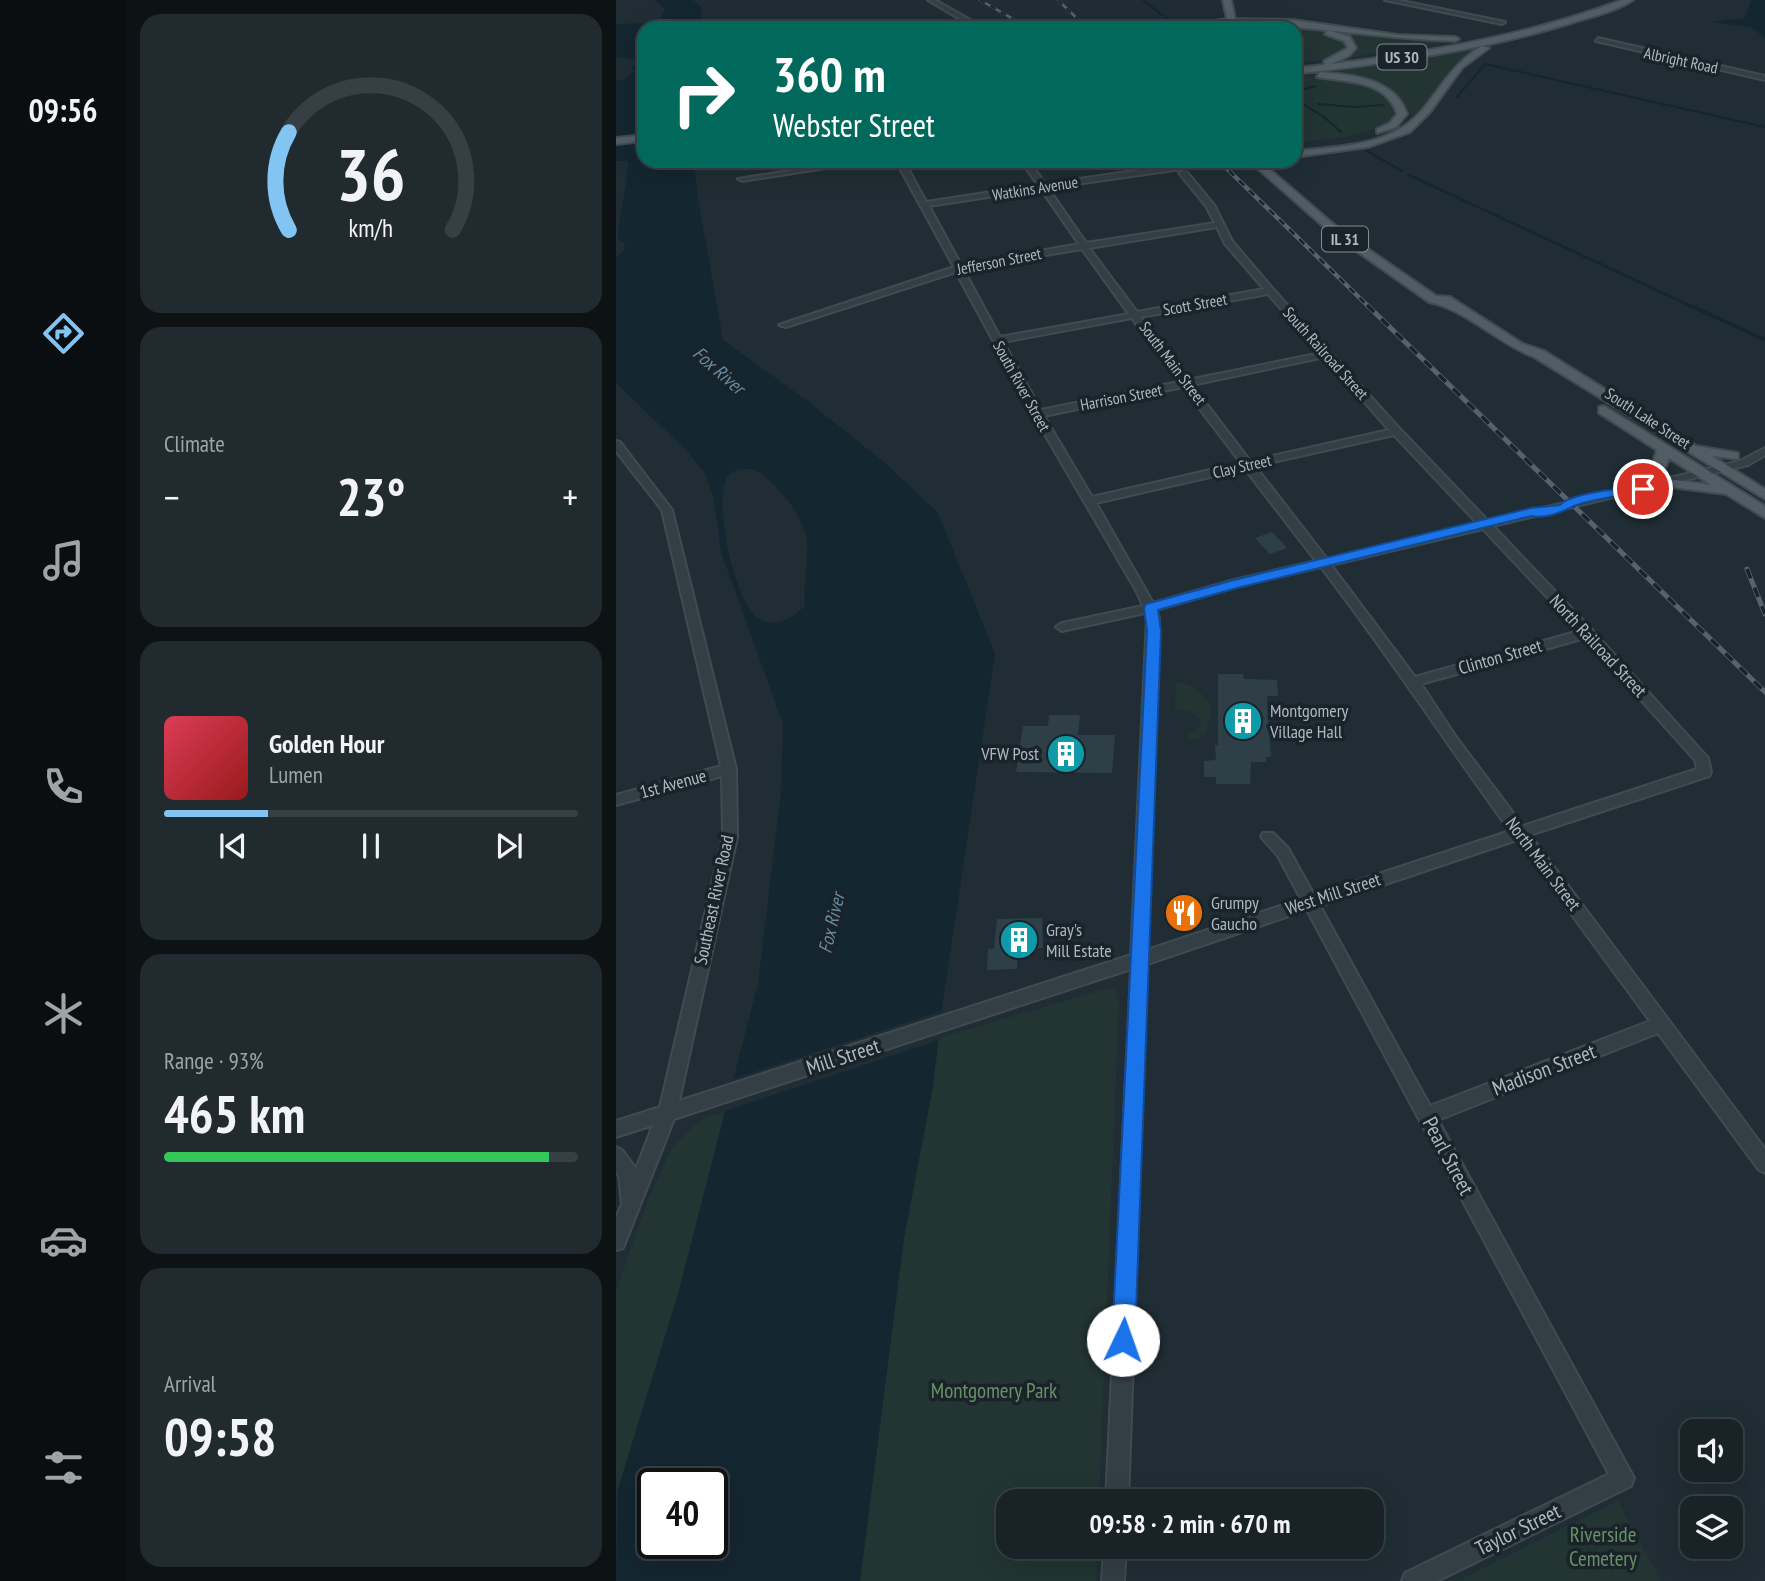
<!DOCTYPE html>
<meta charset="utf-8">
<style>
body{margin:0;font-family:"PT Sans Narrow",sans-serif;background:#212a2f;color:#f1f3f6;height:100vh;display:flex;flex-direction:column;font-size:26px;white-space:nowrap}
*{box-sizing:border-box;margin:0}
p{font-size:23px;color:#9fa4a7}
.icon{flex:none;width:38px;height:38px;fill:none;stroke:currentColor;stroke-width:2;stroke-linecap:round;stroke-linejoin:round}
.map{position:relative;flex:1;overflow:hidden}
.sheet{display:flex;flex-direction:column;gap:14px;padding:14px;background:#0d1315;width:490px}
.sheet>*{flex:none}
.hud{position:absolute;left:21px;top:21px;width:665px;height:147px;border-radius:21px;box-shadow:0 7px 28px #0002,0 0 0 2px #363f44;background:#00695c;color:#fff;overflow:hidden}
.controls{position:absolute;left:1064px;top:1419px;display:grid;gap:14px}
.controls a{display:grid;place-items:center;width:63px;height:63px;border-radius:14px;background:#182227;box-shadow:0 7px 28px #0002,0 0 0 2px #363f44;font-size:35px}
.speed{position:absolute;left:21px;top:1468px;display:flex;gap:14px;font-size:35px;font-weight:700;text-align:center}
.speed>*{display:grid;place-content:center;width:91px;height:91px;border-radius:50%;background:#182227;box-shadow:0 7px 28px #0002,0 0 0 2px #363f44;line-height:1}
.speed .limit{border:4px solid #111;border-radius:10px;background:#fff;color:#111}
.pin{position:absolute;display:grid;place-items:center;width:60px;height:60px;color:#fff;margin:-30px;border:4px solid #fff;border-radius:50%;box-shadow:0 2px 7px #0007}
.me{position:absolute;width:77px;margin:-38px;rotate:3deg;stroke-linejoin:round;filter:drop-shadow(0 0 5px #0008)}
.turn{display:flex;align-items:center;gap:24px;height:147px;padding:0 21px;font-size:32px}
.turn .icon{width:91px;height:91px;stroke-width:2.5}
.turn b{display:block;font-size:49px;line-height:60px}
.big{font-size:52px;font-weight:800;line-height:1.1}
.sheet .widget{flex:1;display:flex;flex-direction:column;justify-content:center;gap:10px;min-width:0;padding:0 24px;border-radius:21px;background:#212a2f}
.sheet .dial{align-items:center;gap:0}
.dial svg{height:182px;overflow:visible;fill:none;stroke:#363f44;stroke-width:7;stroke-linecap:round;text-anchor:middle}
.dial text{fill:#f1f3f6;stroke:none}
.song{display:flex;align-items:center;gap:21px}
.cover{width:84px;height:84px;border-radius:10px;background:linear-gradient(135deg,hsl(350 70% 55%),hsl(0 70% 35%))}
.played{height:7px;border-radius:4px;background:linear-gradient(90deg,#82c4f2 25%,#363f44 25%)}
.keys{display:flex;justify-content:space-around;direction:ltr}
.heat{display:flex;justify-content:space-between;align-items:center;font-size:38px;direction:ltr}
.charge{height:10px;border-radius:5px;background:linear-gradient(90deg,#34c759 93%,#363f44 0)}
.trip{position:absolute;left:380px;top:1489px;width:388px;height:70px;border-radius:21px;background:#182227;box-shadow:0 7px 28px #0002,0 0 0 2px #363f44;font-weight:800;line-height:70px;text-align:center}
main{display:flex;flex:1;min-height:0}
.dock{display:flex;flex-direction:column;width:126px;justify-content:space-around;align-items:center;background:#0a0e10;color:#9fa4a7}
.dock .icon{width:49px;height:49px}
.dock .current{color:#82c4f2}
.dock b{font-size:32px;color:#f1f3f6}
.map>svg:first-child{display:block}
.green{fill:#223533}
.water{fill:#142630;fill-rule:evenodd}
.pier{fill:#202d34}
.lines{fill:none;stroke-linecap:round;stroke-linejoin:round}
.stream-far2{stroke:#142630;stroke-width:2}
.stream-far1{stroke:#142630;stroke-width:2.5}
.stream{stroke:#142630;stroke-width:3.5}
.building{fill:#2f3f48}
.minor-casing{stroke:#3f4a51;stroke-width:4}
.major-casing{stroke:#3f4a51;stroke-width:4}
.minor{fill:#333e45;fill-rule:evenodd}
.major{fill:#515d65;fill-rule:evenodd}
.rail-far2-casing{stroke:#55636c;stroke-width:2.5}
.rail-far1-casing{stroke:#55636c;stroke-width:4.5}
.rail-casing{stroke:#55636c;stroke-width:5}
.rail-far2{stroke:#192329;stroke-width:2;stroke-dasharray:6;stroke-linecap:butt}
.rail-far1{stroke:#192329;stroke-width:2.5;stroke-dasharray:7;stroke-linecap:butt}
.rail{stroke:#192329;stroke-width:3.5;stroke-dasharray:10;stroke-linecap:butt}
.route{fill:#1a73e8;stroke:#114b97;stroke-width:2}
.labels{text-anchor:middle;stroke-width:7;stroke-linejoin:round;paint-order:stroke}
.shield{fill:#192329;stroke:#818c94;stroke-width:2}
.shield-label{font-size:16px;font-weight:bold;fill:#adb9c2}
.far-street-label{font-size:16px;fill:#adb9c2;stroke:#192329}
.street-label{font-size:18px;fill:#adb9c2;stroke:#192329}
.poi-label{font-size:18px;fill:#adb9c2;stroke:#192329;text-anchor:start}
.water-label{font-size:19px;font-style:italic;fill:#678ba0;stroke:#192329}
.near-street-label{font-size:21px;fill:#adb9c2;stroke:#192329}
.near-park-label{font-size:21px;fill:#669167;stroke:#192329}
</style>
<main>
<nav class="dock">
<b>09:56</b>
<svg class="icon current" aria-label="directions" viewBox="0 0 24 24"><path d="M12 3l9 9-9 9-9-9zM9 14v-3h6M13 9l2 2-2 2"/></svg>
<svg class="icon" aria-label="music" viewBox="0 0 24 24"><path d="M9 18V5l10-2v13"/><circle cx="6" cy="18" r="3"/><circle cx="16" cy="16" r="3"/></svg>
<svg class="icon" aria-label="phone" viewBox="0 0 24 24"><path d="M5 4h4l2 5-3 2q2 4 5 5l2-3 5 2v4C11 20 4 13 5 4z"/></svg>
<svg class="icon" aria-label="climate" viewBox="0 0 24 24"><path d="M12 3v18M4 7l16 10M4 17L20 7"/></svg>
<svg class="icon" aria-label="car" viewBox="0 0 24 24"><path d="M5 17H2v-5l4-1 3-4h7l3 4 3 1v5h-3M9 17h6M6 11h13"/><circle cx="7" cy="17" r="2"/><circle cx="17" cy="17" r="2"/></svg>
<svg class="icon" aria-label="filters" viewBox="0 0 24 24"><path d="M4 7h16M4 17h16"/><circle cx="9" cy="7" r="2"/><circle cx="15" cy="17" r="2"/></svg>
</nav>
<section class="sheet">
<div class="widget dial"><svg viewBox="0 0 100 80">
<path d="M14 69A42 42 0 1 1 86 69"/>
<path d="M14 69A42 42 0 0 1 14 26" stroke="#82c4f2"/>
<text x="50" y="56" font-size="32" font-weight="700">36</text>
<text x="50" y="72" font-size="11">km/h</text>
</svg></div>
<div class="widget"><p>Climate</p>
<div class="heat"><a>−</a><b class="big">23°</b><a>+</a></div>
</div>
<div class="widget">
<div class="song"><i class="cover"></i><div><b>Golden Hour</b><p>Lumen</p></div></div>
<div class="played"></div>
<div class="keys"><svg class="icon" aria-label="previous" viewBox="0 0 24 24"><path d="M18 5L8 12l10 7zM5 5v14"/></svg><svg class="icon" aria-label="pause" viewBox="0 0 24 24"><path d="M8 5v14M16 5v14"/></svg><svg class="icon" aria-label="next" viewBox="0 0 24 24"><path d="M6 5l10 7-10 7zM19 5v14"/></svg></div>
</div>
<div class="widget"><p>Range · 93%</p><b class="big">465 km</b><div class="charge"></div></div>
<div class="widget"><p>Arrival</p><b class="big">09:58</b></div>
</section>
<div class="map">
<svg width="1149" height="1581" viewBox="0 0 1149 1581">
<rect width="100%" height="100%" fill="#202d34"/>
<path class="green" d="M 694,25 L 785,39 L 839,41 L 724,59 L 738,51 L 737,41 L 724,34 Z
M 661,26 C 680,27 723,27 731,48 L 713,59 L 679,63 L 679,28 L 631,28 Z
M 871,46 L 840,63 L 801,115 L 794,114 C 786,82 719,74 692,72 Z
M 679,75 C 714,77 749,79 778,101 L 781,113 C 766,137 706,139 679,143 Z
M 560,682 C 577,684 589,694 596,709 L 590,733 L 581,739 L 572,739 L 572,735 L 584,728 L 585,719 L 574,711 L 559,710 Z
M 489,989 L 498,989 L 503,1002 L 483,1501 L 392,1502 L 392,1547 L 482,1547 L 480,1581 L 244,1581 L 288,1238 L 317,1086 L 323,1038 Z
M 109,1113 L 62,1294 L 0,1497 L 0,1292 L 31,1202 L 56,1148 L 77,1126 L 95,1115 Z
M 1002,1501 L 1045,1581 L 841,1581 Z"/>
<path class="water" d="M 39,0 L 77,0 L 86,8 L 85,18 L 90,28 L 28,28 L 28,161 L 78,161 L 82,199 L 107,340 L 190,400 L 269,463 L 322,513 L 379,654 L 326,1008 L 317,1086 L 288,1238 L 244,1581 L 0,1581 L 2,1489 L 62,1294 L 142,984 L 165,792 L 167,724 L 105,552 L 98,499 L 89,473 L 70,450 L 0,383 L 0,257 L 8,251 L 9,244 L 2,239 C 2,213 12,188 12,161 L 0,161 L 0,81 L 9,79 L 18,72 L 16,68 L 22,60 L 0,57 L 0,24 L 42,23 L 49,9 ZM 137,469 C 161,482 189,516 191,544 C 192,565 187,585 189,606 C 176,618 160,630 142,618 C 119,603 95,498 112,476 C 118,468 129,469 137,469 ZM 37,1484 L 96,1484 L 96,1544 L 37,1544 Z
M 1135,0 L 1149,0 L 1149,38 L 1135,27 L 1094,22 L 1129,18 Z"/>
<path class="pier" d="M 329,1010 L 326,1039 L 106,1112 L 114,1080 Z"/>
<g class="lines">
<path class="stream-far2" d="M 527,0 L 563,28
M 685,90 L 700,86
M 841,97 L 869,64 L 1149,127
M 679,99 L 708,117 L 725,132
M 702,104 L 738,107 L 767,105"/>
<path class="stream-far1" d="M 751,151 L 786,171
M 793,175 L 1077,307"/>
<path class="stream" d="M 1073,305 L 1149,340"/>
</g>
<path class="building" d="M 656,532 L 671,548 L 654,554 L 639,538 Z
M 602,674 L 627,674 L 628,679 L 661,680 L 662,696 L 651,696 L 655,757 L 650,757 L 650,762 L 635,762 L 634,784 L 600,784 L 600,777 L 588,777 L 588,761 L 600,760 L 599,745 L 602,745 Z
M 433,715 L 464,715 L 462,735 L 499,735 L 496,773 L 400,772 L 407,726 L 432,726 Z
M 426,918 L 427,948 L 402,949 L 401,969 L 371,970 L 372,949 L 378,948 L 381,919 Z"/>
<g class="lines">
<g class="minor-casing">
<path id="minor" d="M 312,0 L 319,0 L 354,20 L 355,28 L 349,28 L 349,22 Z
M 769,0 L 781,0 L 889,22 L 886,24 Z
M 982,38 L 1149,76 L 1149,80 L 980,41 Z
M 236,161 L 255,161 L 126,181 L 122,179 Z
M 280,161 L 288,161 L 310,202 L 422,185 L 405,161 L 413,161 L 429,184 L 572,163 L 622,161 L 432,188 L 470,243 L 599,223 L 590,206 L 563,173 L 570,171 L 598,205 L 616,241 L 657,289 L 784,429 L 872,521 L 1104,466 L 1124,461 L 1149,448 L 1149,455 L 1132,465 L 877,526 L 976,630 L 1092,758 L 1095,772 L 1093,776 L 914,835 L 1149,1149 L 1149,1173 L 1143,1170 L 1042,1033 L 822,1120 L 1018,1478 L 1015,1486 L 821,1581 L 786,1581 L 789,1573 L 993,1474 L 691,910 L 531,964 L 512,1502 L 490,1502 L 515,969 L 58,1119 L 7,1248 L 0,1250 L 0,1218 L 6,1204 L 3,1176 L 0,1171 L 0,1147 L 6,1150 L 20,1169 L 37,1125 L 0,1137 L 0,1121 L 44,1107 L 107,837 L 106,776 L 0,805 L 0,795 L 105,766 L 46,510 L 0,451 L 0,441 L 4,442 L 56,510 L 120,769 L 121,837 L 63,1101 L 515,955 L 531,617 L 529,613 L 446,631 L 440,627 L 446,623 L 527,606 L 521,592 L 417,414 L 340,272 L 170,327 L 163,325 L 338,267 ZM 425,189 L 463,244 L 345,265 L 313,206 ZM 601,227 L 609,244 L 648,289 L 521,312 L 473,248 ZM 466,249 L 513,314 L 384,337 L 347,269 ZM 652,294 L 705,353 L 572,380 L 524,317 ZM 516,318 L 563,382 L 425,410 L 387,342 ZM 709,357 L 773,430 L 634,461 L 576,385 ZM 567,387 L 625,463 L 476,497 L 428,416 ZM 778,435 L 861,523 L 711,559 L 639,466 ZM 629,469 L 700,561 L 618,580 L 537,603 L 480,503 ZM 867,529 L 963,631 L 799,677 L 715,565 ZM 705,567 C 771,653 830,743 894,831 L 698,895 L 672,848 L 657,833 L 647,833 L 645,837 L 662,856 L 685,899 L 531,950 L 543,617 L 540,610 L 620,587 ZM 969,638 L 1079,760 L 1081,769 L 907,826 L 840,737 L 805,684 ZM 901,840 L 1034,1021 L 814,1106 L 704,906 Z
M 488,1547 L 510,1547 L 508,1581 L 486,1581 Z"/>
</g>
<g class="major-casing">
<path id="major" d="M 607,0 L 615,0 L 619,19 L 677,20 L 782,35 L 839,37 L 843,39 L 839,41 C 765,39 694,25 620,24 L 621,28 L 613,28 L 612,23 L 599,21 L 611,19 Z
M 1006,0 L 1017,0 C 999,12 973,17 952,24 C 863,51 771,63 679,74 L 679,68 L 709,65 L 708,61 L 732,48 L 728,41 L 709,34 L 712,30 L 734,37 L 740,48 L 733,56 L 715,64 C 815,52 912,35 1006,0 Z
M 866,46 L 873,48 L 846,68 L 814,112 L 794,132 L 752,147 L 679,157 L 679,151 C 724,146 777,147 808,108 C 827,84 839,62 866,46 Z
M 704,72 C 736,75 779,78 791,114 L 780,127 L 761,133 L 761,129 L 774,123 L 781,114 C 771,80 730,82 701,77 Z
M 28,135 L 28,141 L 0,144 L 0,138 Z
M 633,161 L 644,161 L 723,229 L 820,296 L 834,297 L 907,344 L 928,351 L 1080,446 L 1122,453 L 1122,459 L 1096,456 L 1149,489 L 1149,499 L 918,357 C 881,343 851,310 813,302 L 715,233 Z
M 988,406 L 1149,506 L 1149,518 L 1110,494 L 1047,486 L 1045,483 L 1052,479 L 1095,485 L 1053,458 L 1050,466 L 1038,481 L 1028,481 L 1026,478 L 1036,465 L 1041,450 L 983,413 L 983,407 Z"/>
</g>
<use href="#minor" class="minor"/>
<use href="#major" class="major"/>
<g class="rail-far2-casing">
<path id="rail-far2" d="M 364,0 L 413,28
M 442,0 L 471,28"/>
</g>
<g class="rail-far1-casing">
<path id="rail-far1" d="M 603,161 L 753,307"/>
</g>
<g class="rail-casing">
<path id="rail" d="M 751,305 L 1149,692
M 1131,569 L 1149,614"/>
</g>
<use href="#rail-far2" class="rail-far2"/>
<use href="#rail-far1" class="rail-far1"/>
<use href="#rail" class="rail"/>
</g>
<path class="route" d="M 1027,485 L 1031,486 L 1031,491 C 1011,496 975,498 958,506 C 945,512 931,519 915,516 L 621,588 L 542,610 L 545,631 L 519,1340 L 515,1348 L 507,1352 L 499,1348 L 496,1340 L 531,631 L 528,608 L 530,604 L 618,580 L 915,508 L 944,505 C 954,493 1009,488 1027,485 Z"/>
<defs>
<g id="building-disc" transform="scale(2.0125)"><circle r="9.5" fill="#0f9aa8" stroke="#192329"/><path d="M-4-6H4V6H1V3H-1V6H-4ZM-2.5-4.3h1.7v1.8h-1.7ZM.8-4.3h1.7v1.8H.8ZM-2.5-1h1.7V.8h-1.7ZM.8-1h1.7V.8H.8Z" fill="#fff"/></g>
<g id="restaurant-disc" transform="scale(2.0125)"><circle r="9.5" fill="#e8710a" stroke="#192329"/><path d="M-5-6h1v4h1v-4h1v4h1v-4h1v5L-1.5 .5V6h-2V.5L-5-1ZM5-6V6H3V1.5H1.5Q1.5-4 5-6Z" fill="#fff"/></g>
</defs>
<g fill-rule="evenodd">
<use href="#building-disc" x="627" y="721"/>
<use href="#building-disc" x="450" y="754"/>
<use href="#restaurant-disc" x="568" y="913"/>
<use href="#building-disc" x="403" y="940"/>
</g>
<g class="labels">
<g class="shield">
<rect x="761.5" y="44.5" width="49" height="25" rx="5"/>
<rect x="706" y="226.5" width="46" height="25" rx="5"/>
</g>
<g class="shield-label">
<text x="786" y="63">US 30</text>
<text x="729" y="245">IL 31</text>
</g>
<g class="far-street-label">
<text transform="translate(1065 60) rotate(12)" y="6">Albright Road</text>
<text transform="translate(419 188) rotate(-9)" y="6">Watkins Avenue</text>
<text transform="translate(383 261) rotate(-11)" y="6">Jefferson Street</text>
<text transform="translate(579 304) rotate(-10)" y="6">Scott Street</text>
<text transform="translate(710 353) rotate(48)" y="6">South Railroad Street</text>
<text transform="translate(557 363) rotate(53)" y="6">South Main Street</text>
<text transform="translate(406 386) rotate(61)" y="6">South River Street</text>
<text transform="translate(505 397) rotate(-11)" y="6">Harrison Street</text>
<text transform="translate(1032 418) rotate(33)" y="6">South Lake Street</text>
<text transform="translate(626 466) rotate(-13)" y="6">Clay Street</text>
</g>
<g class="street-label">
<text transform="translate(982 646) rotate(47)" y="6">North Railroad Street</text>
<text transform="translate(884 657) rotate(-16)" y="6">Clinton Street</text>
<text transform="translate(57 784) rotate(-15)" y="6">1st Avenue</text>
<text transform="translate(927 864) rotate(53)" y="6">North Main Street</text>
<text transform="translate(717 894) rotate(-18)" y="6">West Mill Street</text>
<text transform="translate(98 900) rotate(-78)" y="6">Southeast River Road</text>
</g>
<g class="poi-label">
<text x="654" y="717">Montgomery<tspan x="654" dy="21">Village Hall</tspan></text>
<text x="423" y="760" text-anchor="end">VFW Post</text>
<text x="595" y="909">Grumpy<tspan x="595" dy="21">Gaucho</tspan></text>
<text x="430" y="936">Gray's<tspan x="430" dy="21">Mill Estate</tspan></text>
</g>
<g class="water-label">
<text transform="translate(103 370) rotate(41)" y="7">Fox River</text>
<text transform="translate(215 923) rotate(-77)" y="7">Fox River</text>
</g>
<g class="near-street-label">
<text transform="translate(227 1057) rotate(-18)" y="7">Mill Street</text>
<text transform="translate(928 1070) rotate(-21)" y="7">Madison Street</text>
<text transform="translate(832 1156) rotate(62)" y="7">Pearl Street</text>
<text transform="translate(902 1530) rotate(-26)" y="7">Taylor Street</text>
</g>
<g class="near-park-label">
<text x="378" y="1398">Montgomery Park</text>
<text x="987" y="1542">Riverside<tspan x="987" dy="24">Cemetery</tspan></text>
</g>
</g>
</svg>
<div class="controls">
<a><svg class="icon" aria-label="sound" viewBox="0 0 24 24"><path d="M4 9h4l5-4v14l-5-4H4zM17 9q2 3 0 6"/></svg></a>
<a><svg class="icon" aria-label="layers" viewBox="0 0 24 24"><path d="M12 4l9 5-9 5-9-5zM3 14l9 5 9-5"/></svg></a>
</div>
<div class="speed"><div class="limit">40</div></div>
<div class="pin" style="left:1027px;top:489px;background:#d93025"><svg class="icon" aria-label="arrive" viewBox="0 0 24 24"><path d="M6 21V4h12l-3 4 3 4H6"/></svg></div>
<svg class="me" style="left:507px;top:1340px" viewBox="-20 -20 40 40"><circle r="19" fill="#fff"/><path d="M0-13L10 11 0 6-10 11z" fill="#1a73e8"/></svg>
<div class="trip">09:58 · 2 min · 670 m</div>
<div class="hud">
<div class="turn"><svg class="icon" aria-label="right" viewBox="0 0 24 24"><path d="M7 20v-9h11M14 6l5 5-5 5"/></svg><div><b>360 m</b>Webster Street</div></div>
</div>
</div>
</main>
